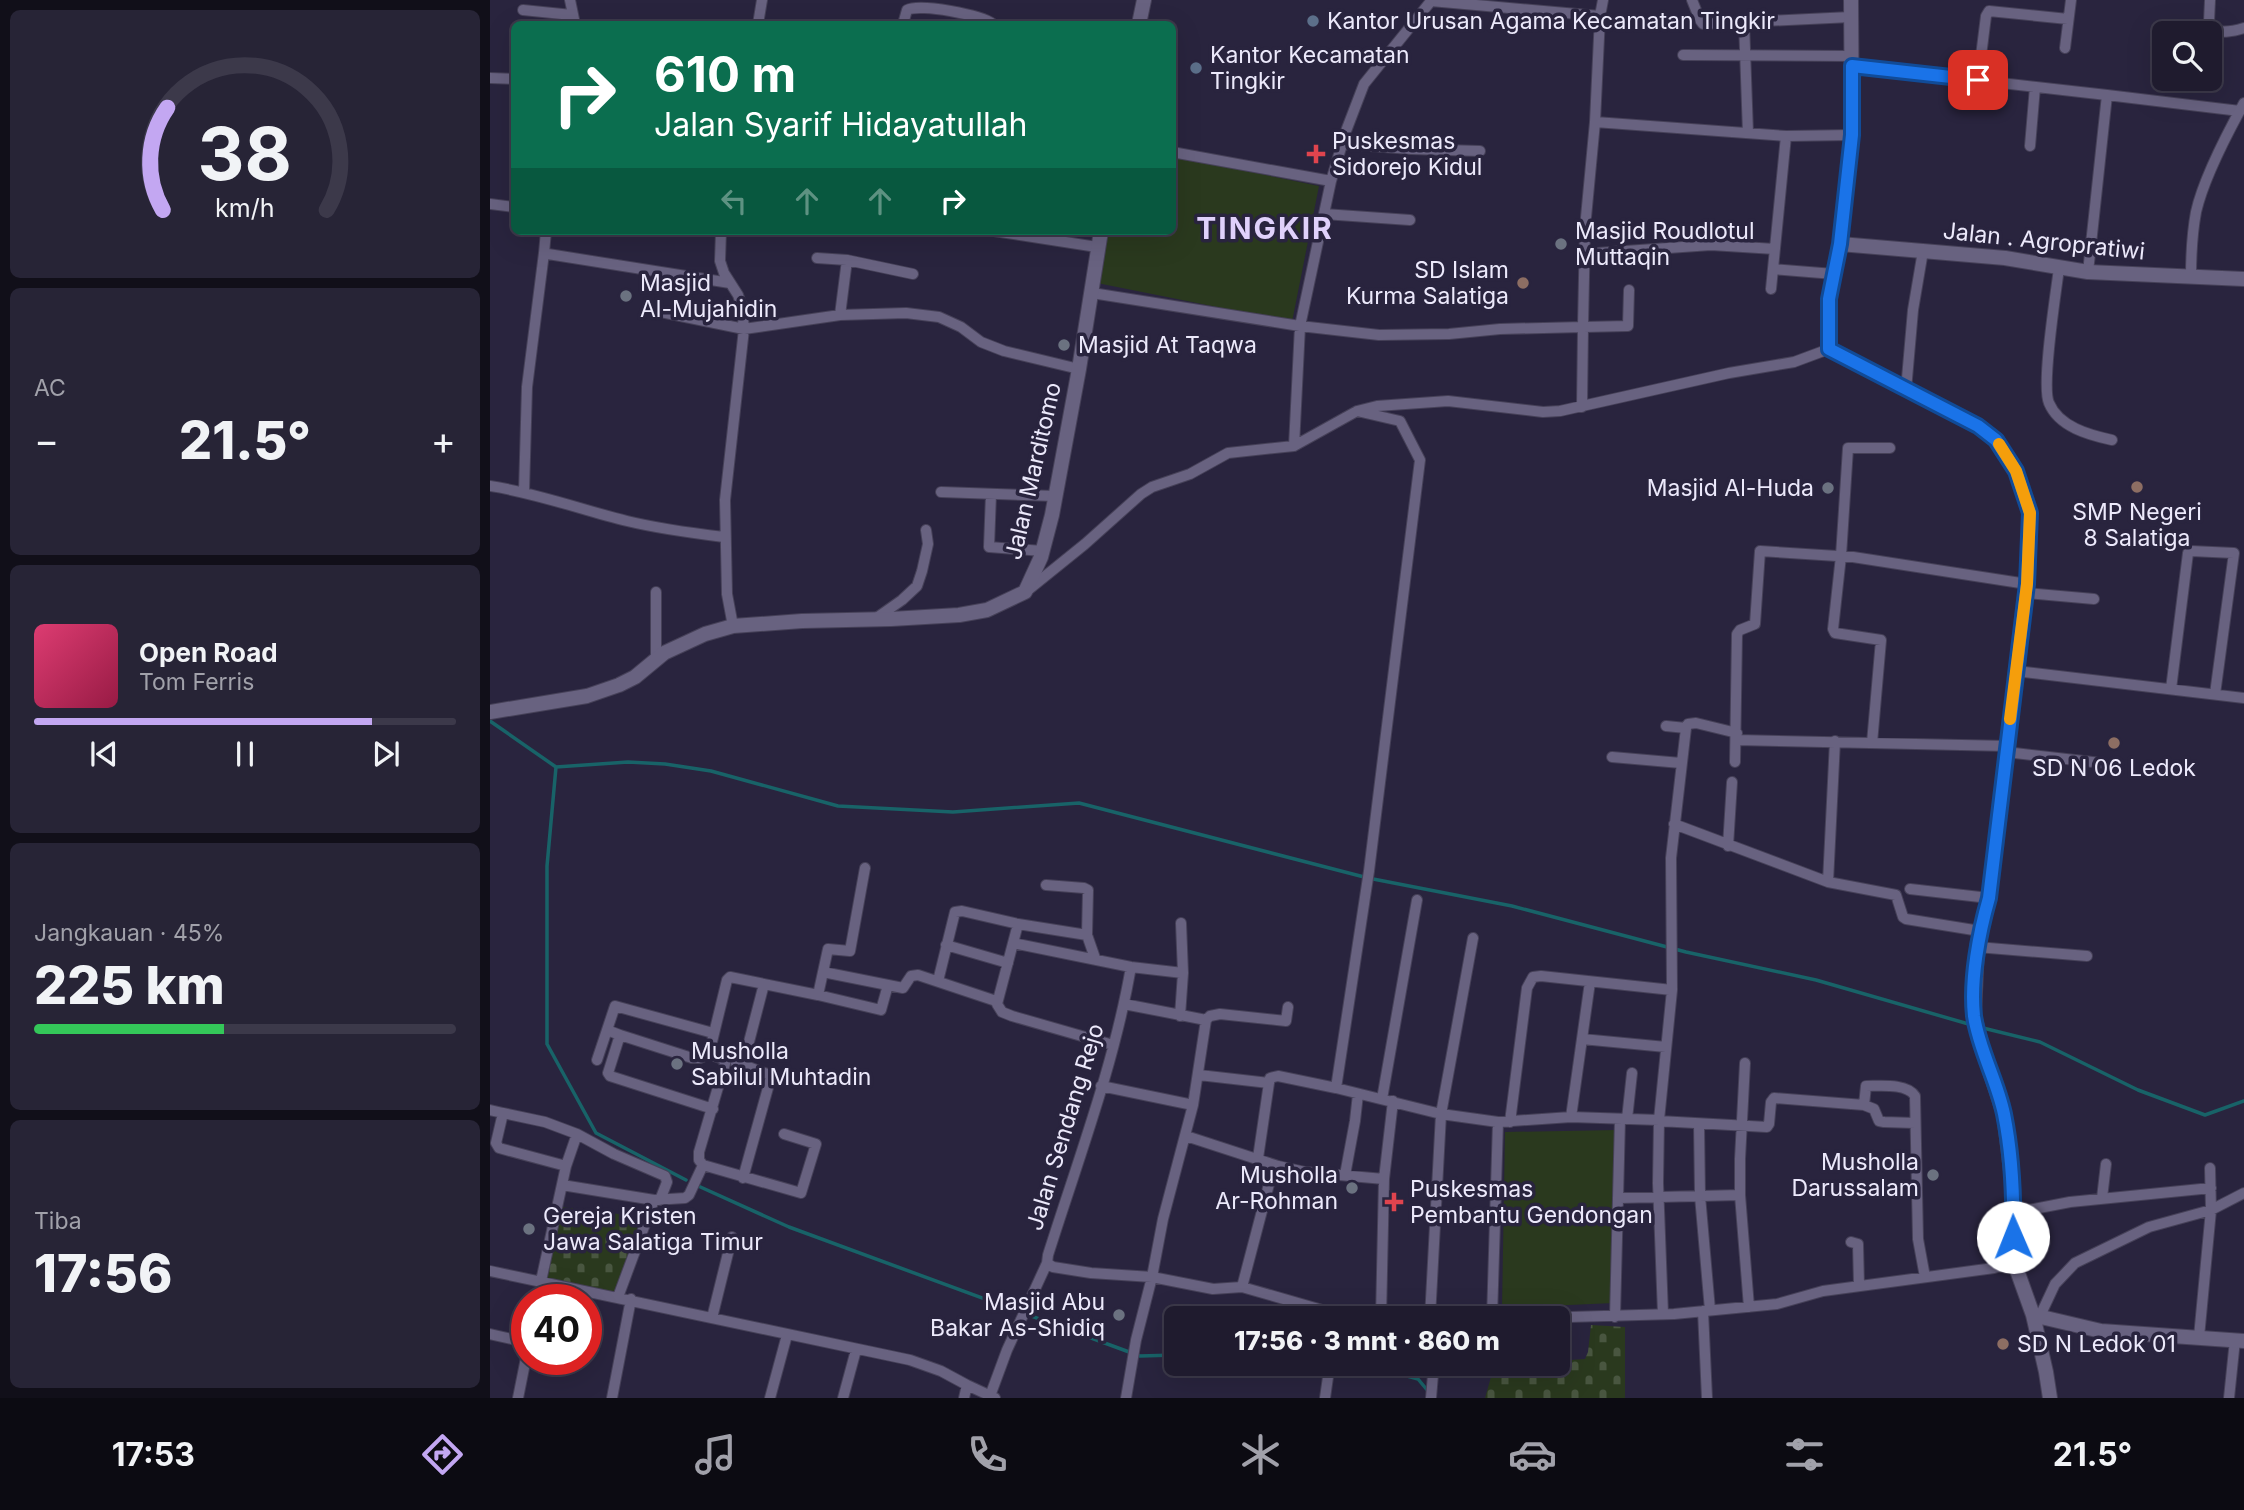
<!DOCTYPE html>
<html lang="id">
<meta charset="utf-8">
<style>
body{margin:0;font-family:Inter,sans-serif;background:#272436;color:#f1f3f6;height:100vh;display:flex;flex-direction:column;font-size:26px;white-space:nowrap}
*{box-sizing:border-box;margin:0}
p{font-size:23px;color:#a1a1aa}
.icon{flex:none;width:38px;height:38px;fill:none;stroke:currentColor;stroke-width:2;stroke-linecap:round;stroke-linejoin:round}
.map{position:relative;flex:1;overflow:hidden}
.details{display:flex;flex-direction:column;gap:10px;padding:10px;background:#110f19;width:490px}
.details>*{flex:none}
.banner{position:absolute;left:21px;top:21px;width:665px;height:214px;border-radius:10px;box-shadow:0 7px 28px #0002,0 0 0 2px #3c394a;background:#0b6e4f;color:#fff;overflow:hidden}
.controls{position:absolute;left:1662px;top:21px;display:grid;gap:14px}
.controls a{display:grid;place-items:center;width:70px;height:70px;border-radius:10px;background:#1f1b2e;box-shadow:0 7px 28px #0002,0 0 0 2px #3c394a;font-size:35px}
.speed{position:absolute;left:21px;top:1284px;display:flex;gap:14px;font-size:35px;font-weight:700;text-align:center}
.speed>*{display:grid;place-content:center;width:91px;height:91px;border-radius:50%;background:#1f1b2e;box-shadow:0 7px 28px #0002,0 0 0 2px #3c394a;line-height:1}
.speed .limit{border:10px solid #d22;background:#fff;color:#111}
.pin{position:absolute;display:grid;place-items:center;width:60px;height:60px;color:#fff;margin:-30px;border-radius:14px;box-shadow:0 4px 10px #0006}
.me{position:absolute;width:77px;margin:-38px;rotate:359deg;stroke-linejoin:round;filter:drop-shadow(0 0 5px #0008)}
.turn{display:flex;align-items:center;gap:24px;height:147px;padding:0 28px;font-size:32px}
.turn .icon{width:91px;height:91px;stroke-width:2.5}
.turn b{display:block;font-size:49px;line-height:60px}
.lanes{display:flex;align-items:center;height:66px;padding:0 28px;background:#0003;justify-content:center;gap:35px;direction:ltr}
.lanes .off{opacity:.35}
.big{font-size:52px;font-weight:800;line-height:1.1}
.details .card{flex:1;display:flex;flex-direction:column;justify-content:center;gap:10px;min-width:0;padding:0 24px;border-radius:10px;background:#272436}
.details .dial{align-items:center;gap:0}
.dial svg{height:182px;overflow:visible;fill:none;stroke:#3c394a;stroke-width:7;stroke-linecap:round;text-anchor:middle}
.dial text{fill:#f1f3f6;stroke:none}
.song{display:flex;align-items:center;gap:21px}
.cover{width:84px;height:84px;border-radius:10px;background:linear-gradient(135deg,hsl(340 70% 55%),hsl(340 70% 35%))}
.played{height:7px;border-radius:4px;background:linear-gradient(90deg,#c3a7f2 80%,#3c394a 80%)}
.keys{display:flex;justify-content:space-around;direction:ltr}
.heat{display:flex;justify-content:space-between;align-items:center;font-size:38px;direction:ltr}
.charge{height:10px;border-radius:5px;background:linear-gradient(90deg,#34c759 45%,#3c394a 0)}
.trip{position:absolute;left:674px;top:1306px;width:406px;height:70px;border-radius:10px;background:#1f1b2e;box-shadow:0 7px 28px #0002,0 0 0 2px #3c394a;font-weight:800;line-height:70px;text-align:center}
.dock{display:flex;height:112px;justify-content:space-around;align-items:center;background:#0c0b12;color:#a1a1aa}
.dock .icon{width:49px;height:49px}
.dock .active{color:#c3a7f2}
.dock b{font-size:32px;color:#f1f3f6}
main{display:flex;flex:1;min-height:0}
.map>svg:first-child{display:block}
.cemetery{fill:url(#cemetery-stones)}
.park{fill:#2a391e}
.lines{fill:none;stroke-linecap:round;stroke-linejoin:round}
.stream{stroke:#186368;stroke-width:3.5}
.minor-casing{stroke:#464158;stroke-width:12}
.tertiary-casing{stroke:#464158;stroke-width:16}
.minor{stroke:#686280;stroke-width:10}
.tertiary{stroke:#686280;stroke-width:14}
.route-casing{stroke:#114b97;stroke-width:18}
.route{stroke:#1a73e8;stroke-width:12}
.slow{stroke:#f59e0b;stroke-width:12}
.service-dot{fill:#5c6f8a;stroke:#29243e;stroke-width:2.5}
.health-dot{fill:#e0444e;stroke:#29243e;stroke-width:2.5}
.worship-dot{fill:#6b7280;stroke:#29243e;stroke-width:2.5}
.education-dot{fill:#8d6e63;stroke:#29243e;stroke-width:2.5}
.labels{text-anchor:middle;stroke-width:7;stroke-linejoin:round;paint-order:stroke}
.poi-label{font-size:23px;fill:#ece9fb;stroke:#29243e;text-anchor:start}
.street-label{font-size:23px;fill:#ece9fb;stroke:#29243e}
.district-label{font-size:30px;font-weight:bold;letter-spacing:2px;fill:#e0d1fb;stroke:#29243e}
</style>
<main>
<section class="details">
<div class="card dial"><svg viewBox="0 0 100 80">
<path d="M14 69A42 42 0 1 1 86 69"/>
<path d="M14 69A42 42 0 0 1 16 24" stroke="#c3a7f2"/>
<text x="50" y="56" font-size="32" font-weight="700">38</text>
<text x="50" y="72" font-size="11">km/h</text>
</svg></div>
<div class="card"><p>AC</p>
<div class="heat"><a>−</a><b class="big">21.5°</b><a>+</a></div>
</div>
<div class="card">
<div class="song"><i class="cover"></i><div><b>Open Road</b><p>Tom Ferris</p></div></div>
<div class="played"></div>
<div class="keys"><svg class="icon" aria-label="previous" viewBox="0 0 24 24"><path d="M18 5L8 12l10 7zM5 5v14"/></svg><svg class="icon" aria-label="pause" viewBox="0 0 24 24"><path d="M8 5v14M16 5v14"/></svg><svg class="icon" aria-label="next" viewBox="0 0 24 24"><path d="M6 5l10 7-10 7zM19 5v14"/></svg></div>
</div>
<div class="card"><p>Jangkauan · 45%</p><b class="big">225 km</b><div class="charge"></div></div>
<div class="card"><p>Tiba</p><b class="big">17:56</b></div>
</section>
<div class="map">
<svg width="1754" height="1398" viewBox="0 0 1754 1398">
<defs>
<pattern id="cemetery-stones" width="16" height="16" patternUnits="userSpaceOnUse" patternTransform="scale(1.75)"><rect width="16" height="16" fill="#2a391e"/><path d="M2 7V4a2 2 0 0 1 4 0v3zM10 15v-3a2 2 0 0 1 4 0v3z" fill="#495640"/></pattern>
</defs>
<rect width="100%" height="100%" fill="#29243e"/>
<path class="cemetery" d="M 71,1207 L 153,1217 L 124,1292 L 55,1278 Z
M 1101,1325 L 1135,1327 L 1135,1398 L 995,1398 L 1005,1363 L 1068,1363 L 1068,1357 L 1080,1360 L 1095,1359 L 1098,1352 Z"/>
<path class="park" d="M 683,156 L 829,186 L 802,322 L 607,283 L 617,231 L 682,231 Z
M 1126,1130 L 1124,1303 L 1012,1308 L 1015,1132 Z"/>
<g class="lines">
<path class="stream" d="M 0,721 L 66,767 L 138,762 L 175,764 L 221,771 L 348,806 L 463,812 L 589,803 L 878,878 L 1022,906 L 1196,952 L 1326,980 L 1482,1025
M 66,767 L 57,866 L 57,1044 L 106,1133 L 196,1180
M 1493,1028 L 1550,1042 L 1648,1090 L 1715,1115 L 1754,1101
M 206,1185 L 299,1227 L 650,1356 L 686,1355
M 869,1363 L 928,1379 L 938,1391"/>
<g class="minor-casing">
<path id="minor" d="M 80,0 L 85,24
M 1202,0 L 1210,20 L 1213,24 L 1361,17
M 1720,0 L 1719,22 L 1722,29 C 1732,34 1744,31 1754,28
M 33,10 L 82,15
M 1254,22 L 1258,133
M 268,24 L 272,0
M 413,24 L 417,10 C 430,3 491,15 503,24
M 1575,48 L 1581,0
M 1193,55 L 1362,56
M 1362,66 L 1617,95 L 1598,272
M 0,78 L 24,79
M 1488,80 L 1496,16 L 1499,11 L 1578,19
M 1617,95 L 1750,111
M 1105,122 L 1296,136 L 1362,135
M 853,144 L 921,149 L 990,151
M 1540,146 L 1545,87
M 682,152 L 841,181
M 0,204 L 24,207
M 834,214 L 920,220
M 56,231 L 54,253 L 58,254 L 240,283
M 231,231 L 230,261 L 234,273 L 248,295 L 252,307 L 254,329 L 235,500 L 237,594 L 243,626
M 504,231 L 607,247
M 1093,254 L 1221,245 L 1285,249
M 327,258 L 357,260 L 350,315
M 357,260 L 423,274
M 1569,268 C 1566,293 1551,385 1559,403 C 1569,427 1599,435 1622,440
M 1283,269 L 1344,274
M 1701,277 C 1701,254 1702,234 1706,212 C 1713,181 1738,132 1754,103
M 1281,289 L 1296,136
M 602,293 L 810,326 L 889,335 L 959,334 L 1010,329 L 1093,327 L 1095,228 L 1105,122 L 1110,16 L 1113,0
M 166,311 L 254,329 L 350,315 L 416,313 L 449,317 L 471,327 L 491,342 L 514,351 L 589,369
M 1416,390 L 1423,310 L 1433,251
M 1092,407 L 1093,327 L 1138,326 L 1139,290
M 867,411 L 910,421 L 930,460 L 879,871 L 846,1088 L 951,1114 L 1008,1122 L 1081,1117 L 1169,1120
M 804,446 L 810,326 L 841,181 L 856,131 L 874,84 L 941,1 L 1110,16
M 0,486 C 47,493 92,510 137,521 C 170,529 201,533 234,537
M 34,492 L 37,387 L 54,253
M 451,492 L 565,496
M 501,494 L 499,547 L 553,551
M 538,590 L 595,544 L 651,494 L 662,487 L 700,474 L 738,453 L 804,446 L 867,411 L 887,406 L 958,401 L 1053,412 L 1070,411 L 1239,373 L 1304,362 L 1339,349
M 166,592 L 166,658
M 1536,593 L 1604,599
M 385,619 L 412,600 L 427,586 L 432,571 L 438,544 L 436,530
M 1526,671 L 1754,698
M 1681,689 L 1698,553 L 1701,551 L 1744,553 L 1725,694
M 1176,726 L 1196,728
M 1247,740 L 1517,746
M 1382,743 L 1391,640 L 1345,633 L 1343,629 L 1351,556 L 1358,448 L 1400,448
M 1516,752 L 1611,763
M 1122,757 L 1191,763
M 1245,762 L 1247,634 L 1250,630 L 1265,624 L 1270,551 L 1363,557 L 1537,584
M 1184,824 L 1338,882 L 1345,741
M 1238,846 L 1242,782
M 1338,882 L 1406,895 L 1413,917 L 1416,919 L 1490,931
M 556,885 L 594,888 L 598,890 L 597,935 L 605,958
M 1420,889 L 1499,898
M 597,935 L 528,924 L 507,1004 L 512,1012 L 522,1016 L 623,1045
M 523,943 L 641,967 L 693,973
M 456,945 L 518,963
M 1487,947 L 1597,956
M 333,972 L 338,949 L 360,951 L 375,868
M 448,981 L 465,912 L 472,911 L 528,924
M 328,995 L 391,1010 L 398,985
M 634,1004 L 716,1020 L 703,1105 L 673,1219 L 662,1277 L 646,1340 L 636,1398
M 690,1016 L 693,973 L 691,923
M 716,1020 L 720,1016 L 730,1014 L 796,1021 L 798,1007
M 130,1035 L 117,1030 L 125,1006 L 223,1033
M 1092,1039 L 1176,1047
M 219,1054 L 237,980 L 240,977 L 328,995 L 333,972 L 413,988 L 421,976 L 428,975 L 506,1001
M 107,1060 L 117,1030
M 246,1063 L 253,1065 L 274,984
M 1255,1063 L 1250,1159 L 1250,1195 L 1259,1307
M 253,1065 L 280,1075 L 281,1077 L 253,1178
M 709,1075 L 779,1083 L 768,1158
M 779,1083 L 780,1078 L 788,1076 L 846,1088
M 611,1086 L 703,1105
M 892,1099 L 927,900
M 1374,1105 L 1376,1086 C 1390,1086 1417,1083 1425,1096 L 1428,1239 L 1435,1277
M 223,1109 L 120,1076 L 118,1073 L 130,1035 L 202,1058 L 210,1058 L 219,1054 L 236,1060 L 209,1152 L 209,1160 L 213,1165 L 311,1193 L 326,1144 L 294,1134
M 0,1110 L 13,1113 L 6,1143 L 9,1148 L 76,1166 L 51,1281
M 13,1113 L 55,1122 L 87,1134
M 1081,1117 L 1100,982
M 1137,1119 L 1142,1073
M 1169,1121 L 1277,1127 L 1279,1124 L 1281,1102 L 1284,1098 L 1374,1105 L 1384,1109 L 1389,1121 L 1394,1122 L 1425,1123
M 1020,1122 L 1037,988 L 1043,977 L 1051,976 L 1182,990
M 1209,1124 L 1210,1196 L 1220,1310
M 696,1136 L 788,1166 L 815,1172 L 894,1179
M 76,1166 L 87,1134 L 124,1154 L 175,1176 L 177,1182 L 170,1200
M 855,1175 L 865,1121 L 868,1094
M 72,1185 L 164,1200
M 1129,1198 L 1250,1195
M 1612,1198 L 1616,1164
M 1523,1213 L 1580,1202 L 1721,1188
M 1361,1242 L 1368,1244 L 1369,1286
M 557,1263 L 563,1267 L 601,1273 L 662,1277 L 723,1289 L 752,1287 L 860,1318
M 0,1271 L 420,1360 L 451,1371 L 477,1385
M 752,1287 L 784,1165
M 128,1297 L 164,1200 L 195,1198 L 199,1195 L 213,1165
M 1213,1311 L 1217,1398
M 1173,1314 L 1168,1183 L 1169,1120 L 1182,990 L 1181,858 L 1196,728 L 1198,724 L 1206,723 L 1247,733
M 1550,1316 L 1565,1284 L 1585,1263 L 1659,1227 L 1721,1210 L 1754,1193
M 1125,1317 L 1130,1119
M 222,1318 L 242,1237
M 891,1318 L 894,1179 L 903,1101
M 940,1318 L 951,1114 L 983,938
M 1002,1318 L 1008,1122
M 1044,1318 L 1184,1314 L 1287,1304 L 1333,1291 L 1504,1268 L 1524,1262
M 0,1334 L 30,1341 L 37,1347
M 1709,1337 L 1721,1210 L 1720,1168
M 500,1396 L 517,1350 L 557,1263 L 558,1255 C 588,1160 624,1065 641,967
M 28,1398 L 37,1353
M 122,1398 L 141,1299
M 280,1398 L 297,1335
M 353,1398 L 366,1350
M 474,1398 L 477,1385 L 505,1398
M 835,1398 L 840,1363
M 941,1398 L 944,1363
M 1739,1398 L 1745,1340"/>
</g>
<g class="tertiary-casing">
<path id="tertiary" d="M 1361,0 L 1362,135 L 1350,244 L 1339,299 L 1339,349 L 1488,426 L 1506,440 L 1526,471 L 1540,513 L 1537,584 L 1499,898 L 1487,947 L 1484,1015 L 1492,1047 L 1514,1114 L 1522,1179 L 1524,1262 L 1543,1315 L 1556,1372 L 1560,1398
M 649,24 L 654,0
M 1350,244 L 1515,258 L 1598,272 L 1754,279
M 0,712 L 97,696 L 129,685 L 145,677 L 174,653 L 215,634 L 243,626 L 312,621 L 401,619 L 469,615 L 497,610 L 535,592 L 551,557 L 562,515 L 589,369 L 611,231
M 1543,1315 L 1611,1331 L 1754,1341"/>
</g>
<use href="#minor" class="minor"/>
<use href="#tertiary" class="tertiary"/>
</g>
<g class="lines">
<g class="route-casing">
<path id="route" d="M 1488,80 L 1362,66 L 1362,135 L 1350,244 L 1339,299 L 1339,349 L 1488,426 L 1506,440 L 1526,471 L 1540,513 L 1537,584 L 1499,898 C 1489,933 1480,980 1484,1016 C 1489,1050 1507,1080 1514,1114 C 1522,1154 1524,1197 1523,1237"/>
</g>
<use href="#route" class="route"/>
<path class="slow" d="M 1509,444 L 1526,471 L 1540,513 L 1537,584 L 1520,719"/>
</g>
<g class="service-dot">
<circle cx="823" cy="21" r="7"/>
<circle cx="706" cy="68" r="7"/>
</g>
<g class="health-dot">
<path d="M822.5 143.5h7v7h7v7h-7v7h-7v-7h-7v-7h7z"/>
<path d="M900.5 1191.5h7v7h7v7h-7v7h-7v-7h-7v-7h7z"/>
</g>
<g class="worship-dot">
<circle cx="1071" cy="244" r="7"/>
<circle cx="136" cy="296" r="7"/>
<circle cx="574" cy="345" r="7"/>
<circle cx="1338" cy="488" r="7"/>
<circle cx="187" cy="1064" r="7"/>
<circle cx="1443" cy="1175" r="7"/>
<circle cx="862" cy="1188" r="7"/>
<circle cx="39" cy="1229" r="7"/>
<circle cx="629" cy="1315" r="7"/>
</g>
<g class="education-dot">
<circle cx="1033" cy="283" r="7"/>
<circle cx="1647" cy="487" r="7"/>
<circle cx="1624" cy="743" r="7"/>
<circle cx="1513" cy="1344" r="7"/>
</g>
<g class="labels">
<g class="poi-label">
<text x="837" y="29">Kantor Urusan Agama Kecamatan Tingkir</text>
<text x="720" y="63">Kantor Kecamatan<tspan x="720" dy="26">Tingkir</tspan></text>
<text x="842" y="149">Puskesmas<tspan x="842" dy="26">Sidorejo Kidul</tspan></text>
<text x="1085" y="239">Masjid Roudlotul<tspan x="1085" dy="26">Muttaqin</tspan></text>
<text x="1019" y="278" text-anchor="end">SD Islam<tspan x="1019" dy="26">Kurma Salatiga</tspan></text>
<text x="150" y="291">Masjid<tspan x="150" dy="26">Al-Mujahidin</tspan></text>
<text x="588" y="353">Masjid At Taqwa</text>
<text x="1324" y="496" text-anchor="end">Masjid Al-Huda</text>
<text x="1647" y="520" text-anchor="middle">SMP Negeri<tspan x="1647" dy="26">8 Salatiga</tspan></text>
<text x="1624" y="776" text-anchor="middle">SD N 06 Ledok</text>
<text x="201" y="1059">Musholla<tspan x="201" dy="26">Sabilul Muhtadin</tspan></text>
<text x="1429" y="1170" text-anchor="end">Musholla<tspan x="1429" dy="26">Darussalam</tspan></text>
<text x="848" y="1183" text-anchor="end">Musholla<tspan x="848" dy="26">Ar-Rohman</tspan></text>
<text x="920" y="1197">Puskesmas<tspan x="920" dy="26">Pembantu Gendongan</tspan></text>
<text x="53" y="1224">Gereja Kristen<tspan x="53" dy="26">Jawa Salatiga Timur</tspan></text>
<text x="615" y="1310" text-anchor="end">Masjid Abu<tspan x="615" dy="26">Bakar As-Shidiq</tspan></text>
<text x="1527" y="1352">SD N Ledok 01</text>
</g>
<g class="street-label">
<text transform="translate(1554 241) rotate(6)" y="8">Jalan . Agropratiwi</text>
<text transform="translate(543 471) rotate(-77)" y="8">Jalan Marditomo</text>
<text transform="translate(575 1127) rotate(-73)" y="8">Jalan Sendang Rejo</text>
</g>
<g class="district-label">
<text x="775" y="239">TINGKIR</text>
</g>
</g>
</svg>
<div class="controls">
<a><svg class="icon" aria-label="search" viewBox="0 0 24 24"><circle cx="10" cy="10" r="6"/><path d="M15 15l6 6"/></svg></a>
</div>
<div class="speed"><div class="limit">40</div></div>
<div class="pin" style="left:1488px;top:80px;background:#d93025"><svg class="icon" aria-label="arrive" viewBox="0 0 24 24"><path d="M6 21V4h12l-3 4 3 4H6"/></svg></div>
<svg class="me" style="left:1523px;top:1237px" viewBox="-20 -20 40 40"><circle r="19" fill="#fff"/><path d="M0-13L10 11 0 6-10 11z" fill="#1a73e8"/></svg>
<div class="trip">17:56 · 3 mnt · 860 m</div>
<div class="banner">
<div class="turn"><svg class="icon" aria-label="right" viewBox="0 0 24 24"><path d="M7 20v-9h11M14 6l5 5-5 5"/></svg><div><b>610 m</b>Jalan Syarif Hidayatullah</div></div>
<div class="lanes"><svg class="icon off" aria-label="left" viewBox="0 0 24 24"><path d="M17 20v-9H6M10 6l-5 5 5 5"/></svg><svg class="icon off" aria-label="ahead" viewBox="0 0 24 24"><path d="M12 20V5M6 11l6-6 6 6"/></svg><svg class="icon off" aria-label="ahead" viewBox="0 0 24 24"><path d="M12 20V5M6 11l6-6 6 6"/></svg><svg class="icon" aria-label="right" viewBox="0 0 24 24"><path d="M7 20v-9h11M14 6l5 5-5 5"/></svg></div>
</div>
</div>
</main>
<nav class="dock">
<b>17:53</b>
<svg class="icon active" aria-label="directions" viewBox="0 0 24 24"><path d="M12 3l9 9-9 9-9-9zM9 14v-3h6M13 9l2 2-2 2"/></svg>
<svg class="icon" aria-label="music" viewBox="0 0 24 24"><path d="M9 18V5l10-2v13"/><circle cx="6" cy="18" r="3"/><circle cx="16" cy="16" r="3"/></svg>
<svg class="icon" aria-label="phone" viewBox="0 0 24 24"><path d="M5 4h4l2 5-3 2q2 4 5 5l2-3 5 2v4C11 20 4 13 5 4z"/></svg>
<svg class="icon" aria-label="climate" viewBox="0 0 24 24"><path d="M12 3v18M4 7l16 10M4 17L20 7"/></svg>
<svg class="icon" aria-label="car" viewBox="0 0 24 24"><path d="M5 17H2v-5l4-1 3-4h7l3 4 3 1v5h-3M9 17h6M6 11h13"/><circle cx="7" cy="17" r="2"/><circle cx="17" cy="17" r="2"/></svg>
<svg class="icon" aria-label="filters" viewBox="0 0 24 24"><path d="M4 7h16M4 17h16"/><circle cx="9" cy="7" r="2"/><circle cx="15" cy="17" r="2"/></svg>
<b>21.5°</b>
</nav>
